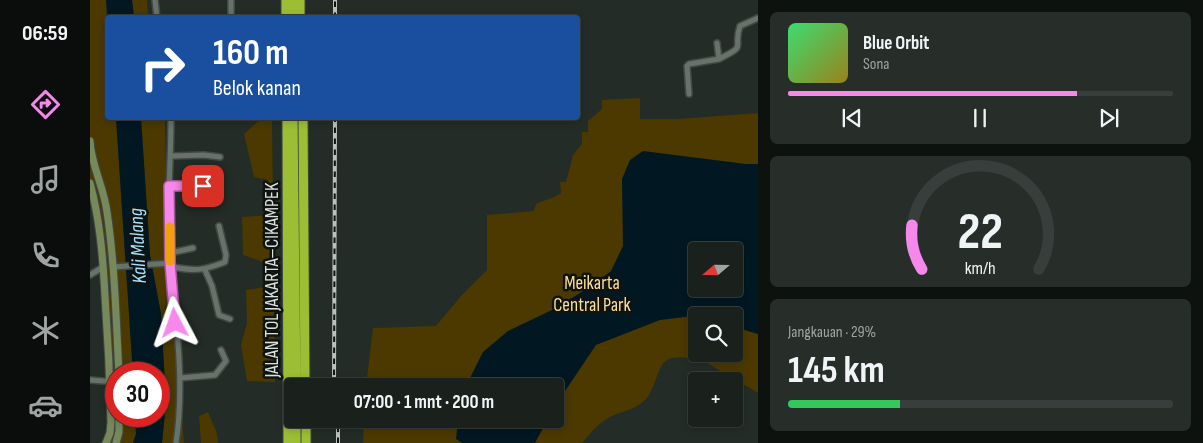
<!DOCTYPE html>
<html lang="id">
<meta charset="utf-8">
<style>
body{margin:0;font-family:"Sofia Sans Condensed",sans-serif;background:#272e29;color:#f1f3f6;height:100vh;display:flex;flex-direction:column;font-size:19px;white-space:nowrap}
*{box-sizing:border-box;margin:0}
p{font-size:16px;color:#9fa3a3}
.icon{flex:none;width:28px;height:28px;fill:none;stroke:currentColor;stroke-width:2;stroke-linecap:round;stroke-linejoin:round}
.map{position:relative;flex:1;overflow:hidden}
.sheet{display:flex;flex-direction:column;gap:12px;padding:12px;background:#0e120f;width:445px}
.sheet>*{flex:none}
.guide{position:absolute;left:15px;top:15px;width:475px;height:105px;border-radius:5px;box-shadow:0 2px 8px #0003,0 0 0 1px #383e3b;background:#1a4fa0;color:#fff;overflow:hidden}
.needle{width:32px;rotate:250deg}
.tools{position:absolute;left:598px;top:242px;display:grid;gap:10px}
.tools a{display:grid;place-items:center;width:55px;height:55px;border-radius:5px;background:#1a211c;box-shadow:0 2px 8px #0003,0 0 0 1px #383e3b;font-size:25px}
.speed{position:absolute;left:15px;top:362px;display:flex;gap:10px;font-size:25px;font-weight:700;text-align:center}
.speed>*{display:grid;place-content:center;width:65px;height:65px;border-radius:50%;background:#1a211c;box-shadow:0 2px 8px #0003,0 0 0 1px #383e3b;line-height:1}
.speed .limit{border:8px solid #d22;background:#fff;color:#111}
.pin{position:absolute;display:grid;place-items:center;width:42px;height:42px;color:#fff;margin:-21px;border-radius:10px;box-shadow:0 2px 8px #0006}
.me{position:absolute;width:55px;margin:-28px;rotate:356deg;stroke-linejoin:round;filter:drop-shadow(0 0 4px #0008)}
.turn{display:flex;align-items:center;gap:18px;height:105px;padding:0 25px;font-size:22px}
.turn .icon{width:65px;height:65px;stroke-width:2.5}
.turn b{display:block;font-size:35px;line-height:42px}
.big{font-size:38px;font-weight:700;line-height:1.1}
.sheet .widget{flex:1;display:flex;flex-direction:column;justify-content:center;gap:8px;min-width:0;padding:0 18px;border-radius:8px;background:#272e29}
.sheet .dial{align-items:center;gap:0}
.dial svg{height:130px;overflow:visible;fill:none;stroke:#383e3b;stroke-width:7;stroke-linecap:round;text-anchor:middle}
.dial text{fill:#f1f3f6;stroke:none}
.song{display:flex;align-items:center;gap:15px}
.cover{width:60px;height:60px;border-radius:8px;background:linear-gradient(135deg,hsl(140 70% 55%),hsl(50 70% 35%))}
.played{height:5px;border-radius:2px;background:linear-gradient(90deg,#f788eb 75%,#383e3b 75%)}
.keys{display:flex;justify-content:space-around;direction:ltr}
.charge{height:8px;border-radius:4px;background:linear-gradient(90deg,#34c759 29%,#383e3b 0)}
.trip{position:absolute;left:194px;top:378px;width:280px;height:50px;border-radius:5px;background:#1a211c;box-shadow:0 2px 8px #0003,0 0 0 1px #383e3b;font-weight:700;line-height:50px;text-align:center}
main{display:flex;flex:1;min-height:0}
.dock{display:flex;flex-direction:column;width:90px;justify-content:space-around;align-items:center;background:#0a0d0b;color:#9fa3a3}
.dock .icon{width:35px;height:35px}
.dock .current{color:#f788eb}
.dock b{font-size:22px;color:#f1f3f6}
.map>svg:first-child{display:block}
.green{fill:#4b3900;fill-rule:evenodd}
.water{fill:#011822;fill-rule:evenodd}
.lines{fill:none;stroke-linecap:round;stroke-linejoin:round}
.minor-casing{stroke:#424944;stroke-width:8}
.secondary-casing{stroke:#424944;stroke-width:9}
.motorway-casing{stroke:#424944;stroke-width:11}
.minor{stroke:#67726b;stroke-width:5}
.secondary{stroke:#77895b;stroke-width:7}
.motorway{stroke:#9bbe35;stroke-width:9}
.rail-casing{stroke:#bbc1bd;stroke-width:4}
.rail{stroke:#0f1311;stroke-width:2;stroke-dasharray:5.5;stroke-linecap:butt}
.route-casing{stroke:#a15899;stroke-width:12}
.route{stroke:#f788eb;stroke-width:9}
.slow{stroke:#f59e0b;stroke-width:9}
.labels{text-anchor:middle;stroke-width:5;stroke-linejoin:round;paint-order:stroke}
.street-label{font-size:19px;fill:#dae0dc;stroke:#0f1311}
.park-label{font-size:19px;fill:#fddf96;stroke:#0f1311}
.water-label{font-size:20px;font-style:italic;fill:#a4e2fe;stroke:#0f1311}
</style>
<main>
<nav class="dock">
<b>06:59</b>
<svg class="icon current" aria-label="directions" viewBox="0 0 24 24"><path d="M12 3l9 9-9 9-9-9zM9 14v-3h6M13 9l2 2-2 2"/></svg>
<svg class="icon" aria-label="music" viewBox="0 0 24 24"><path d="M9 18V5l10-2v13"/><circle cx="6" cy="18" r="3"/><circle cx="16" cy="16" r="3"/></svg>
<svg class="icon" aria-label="phone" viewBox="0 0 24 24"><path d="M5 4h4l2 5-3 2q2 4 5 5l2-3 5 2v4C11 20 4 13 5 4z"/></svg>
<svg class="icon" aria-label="climate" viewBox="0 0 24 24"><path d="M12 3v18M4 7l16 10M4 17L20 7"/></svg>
<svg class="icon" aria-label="car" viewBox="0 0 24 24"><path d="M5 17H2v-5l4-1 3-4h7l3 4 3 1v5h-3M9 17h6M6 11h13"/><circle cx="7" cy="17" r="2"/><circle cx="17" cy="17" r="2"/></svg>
</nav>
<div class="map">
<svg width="668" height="443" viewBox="0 0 668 443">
<rect width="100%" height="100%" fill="#232c26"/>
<path class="green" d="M 0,0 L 16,0 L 18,118 L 26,118 L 43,374 L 26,374 L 26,416 L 45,416 L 46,434 L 43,443 L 16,443 L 20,433 L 13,256 L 0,184 Z
M 42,0 L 57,0 L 58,17 L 44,17 Z
M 550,98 L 550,119 L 588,119 L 668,113 L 668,393 L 612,360 C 602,358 586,355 577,360 C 567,366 565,391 555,400 C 545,410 532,411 520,417 C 508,423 501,433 492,443 L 273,443 L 274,419 L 465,419 L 465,386 L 276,386 L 283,328 L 346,326 L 372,295 L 397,270 L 397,215 L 444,211 L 446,204 C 455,199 462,200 471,193 L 470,182 L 476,182 L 483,155 L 492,144 L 492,132 L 498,132 L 498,121 L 512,109 L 512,100 ZM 606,251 L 644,251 L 644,289 L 606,289 ZM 606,316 L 644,316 L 644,354 L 606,354 Z
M 51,118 L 75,118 L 77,239 L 94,443 L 72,443 L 76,402 L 71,314 L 60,255 Z
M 172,118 L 182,118 L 185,382 L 157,381 L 151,345 L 157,323 L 156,290 L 175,287 L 177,272 L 173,262 L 153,255 L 152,217 L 183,215 L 178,180 L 164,177 L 154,134 Z
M 118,412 C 122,423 128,431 128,443 L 111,443 L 109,416 Z"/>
<path class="water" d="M 16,0 L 42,0 L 44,17 L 18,17 Z
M 26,118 L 51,118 L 60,255 L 71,314 L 76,402 L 72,443 L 43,443 L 46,434 L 45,416 L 69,416 L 69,374 L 43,374 Z
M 553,151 L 656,164 L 668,164 L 668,334 L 644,327 L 644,316 L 603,316 L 570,320 L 506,345 L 465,406 L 465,386 L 376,386 L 393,352 L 418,331 L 464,309 L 503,285 L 521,271 L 533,246 L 532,179 L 540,160 ZM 606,251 L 644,251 L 644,289 L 606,289 Z
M 368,419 L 458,419 L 445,443 L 372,443 L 366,439 Z"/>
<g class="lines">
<g class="minor-casing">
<path id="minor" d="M 65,0 L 67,18
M 141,18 L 141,0
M 627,43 L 629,59 C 659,44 642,50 650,26 L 668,18
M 599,94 L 597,66 L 599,64 L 629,59
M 81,118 C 81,165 76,214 80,262 C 86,321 95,383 86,443
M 81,156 L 114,155 L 130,157
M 79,186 L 113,186
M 80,253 L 103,248
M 23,267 L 81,263
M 82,267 C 105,271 112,271 135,262 L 136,255 L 129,226
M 115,270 L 122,286 L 129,315 L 140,319
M 0,275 L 13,267
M 90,378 L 125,375 L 136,361 L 131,350
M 0,380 L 26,382"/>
</g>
<g class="secondary-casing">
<path id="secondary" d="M 0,141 C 1,165 14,187 17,212 C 25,265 26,320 29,374
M 0,183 C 10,220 13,258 15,296 C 18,338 20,380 21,422 L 20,433 L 16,443
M 26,443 L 29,432 L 29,416"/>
</g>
<g class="motorway-casing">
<path id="motorway" d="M 196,0 L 196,18
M 202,0 L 203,18
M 210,0 L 210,18
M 197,118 L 198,443
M 203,118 L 206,386
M 213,118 L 215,386
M 206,419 L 206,443
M 216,419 L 216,443"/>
</g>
<use href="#minor" class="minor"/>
<use href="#secondary" class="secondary"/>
<use href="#motorway" class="motorway"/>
<g class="rail-casing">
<path id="rail" d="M 245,18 L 245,0
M 244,386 L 245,118
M 248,443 L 248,419"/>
</g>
<use href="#rail" class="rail"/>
</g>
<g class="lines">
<g class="route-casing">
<path id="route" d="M 85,323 L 80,263 L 79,186 L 113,186"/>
</g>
<use href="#route" class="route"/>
<path class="slow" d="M 80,227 L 80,261"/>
</g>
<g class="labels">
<g class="street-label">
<text transform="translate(181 280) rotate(-90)" y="7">JALAN TOL JAKARTA–CIKAMPEK</text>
</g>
<g class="park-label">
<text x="502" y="289">Meikarta<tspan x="502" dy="22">Central Park</tspan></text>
</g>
<g class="water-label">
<text transform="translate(47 246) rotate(-93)" y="7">Kali Malang</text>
</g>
</g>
</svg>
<div class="tools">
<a><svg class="needle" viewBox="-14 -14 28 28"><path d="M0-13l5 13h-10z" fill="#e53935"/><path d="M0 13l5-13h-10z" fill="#9fa3a3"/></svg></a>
<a><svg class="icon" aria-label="search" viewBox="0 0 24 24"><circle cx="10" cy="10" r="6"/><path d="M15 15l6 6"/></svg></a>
<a>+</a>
</div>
<div class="speed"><div class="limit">30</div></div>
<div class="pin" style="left:113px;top:186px;background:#d93025"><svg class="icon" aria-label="arrive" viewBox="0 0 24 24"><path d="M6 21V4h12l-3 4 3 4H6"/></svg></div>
<svg class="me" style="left:85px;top:323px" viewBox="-20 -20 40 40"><path d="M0-17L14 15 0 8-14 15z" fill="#f788eb" stroke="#fff" stroke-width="4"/></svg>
<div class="trip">07:00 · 1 mnt · 200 m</div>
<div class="guide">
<div class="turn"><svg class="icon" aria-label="right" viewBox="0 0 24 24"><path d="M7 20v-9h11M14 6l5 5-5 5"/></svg><div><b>160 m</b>Belok kanan</div></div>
</div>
</div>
<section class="sheet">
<div class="widget">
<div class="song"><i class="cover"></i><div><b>Blue Orbit</b><p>Sona</p></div></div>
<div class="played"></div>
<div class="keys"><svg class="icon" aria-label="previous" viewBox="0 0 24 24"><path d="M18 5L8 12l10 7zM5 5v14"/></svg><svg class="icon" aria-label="pause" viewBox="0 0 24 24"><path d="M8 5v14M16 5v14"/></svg><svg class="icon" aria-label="next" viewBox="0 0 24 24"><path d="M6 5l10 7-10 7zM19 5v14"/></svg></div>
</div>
<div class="widget dial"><svg viewBox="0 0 100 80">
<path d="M14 69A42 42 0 1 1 86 69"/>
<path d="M14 69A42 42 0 0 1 8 42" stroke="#f788eb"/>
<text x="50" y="56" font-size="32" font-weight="700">22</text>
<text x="50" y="72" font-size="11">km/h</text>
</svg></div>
<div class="widget"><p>Jangkauan · 29%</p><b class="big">145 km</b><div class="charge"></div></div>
</section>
</main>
